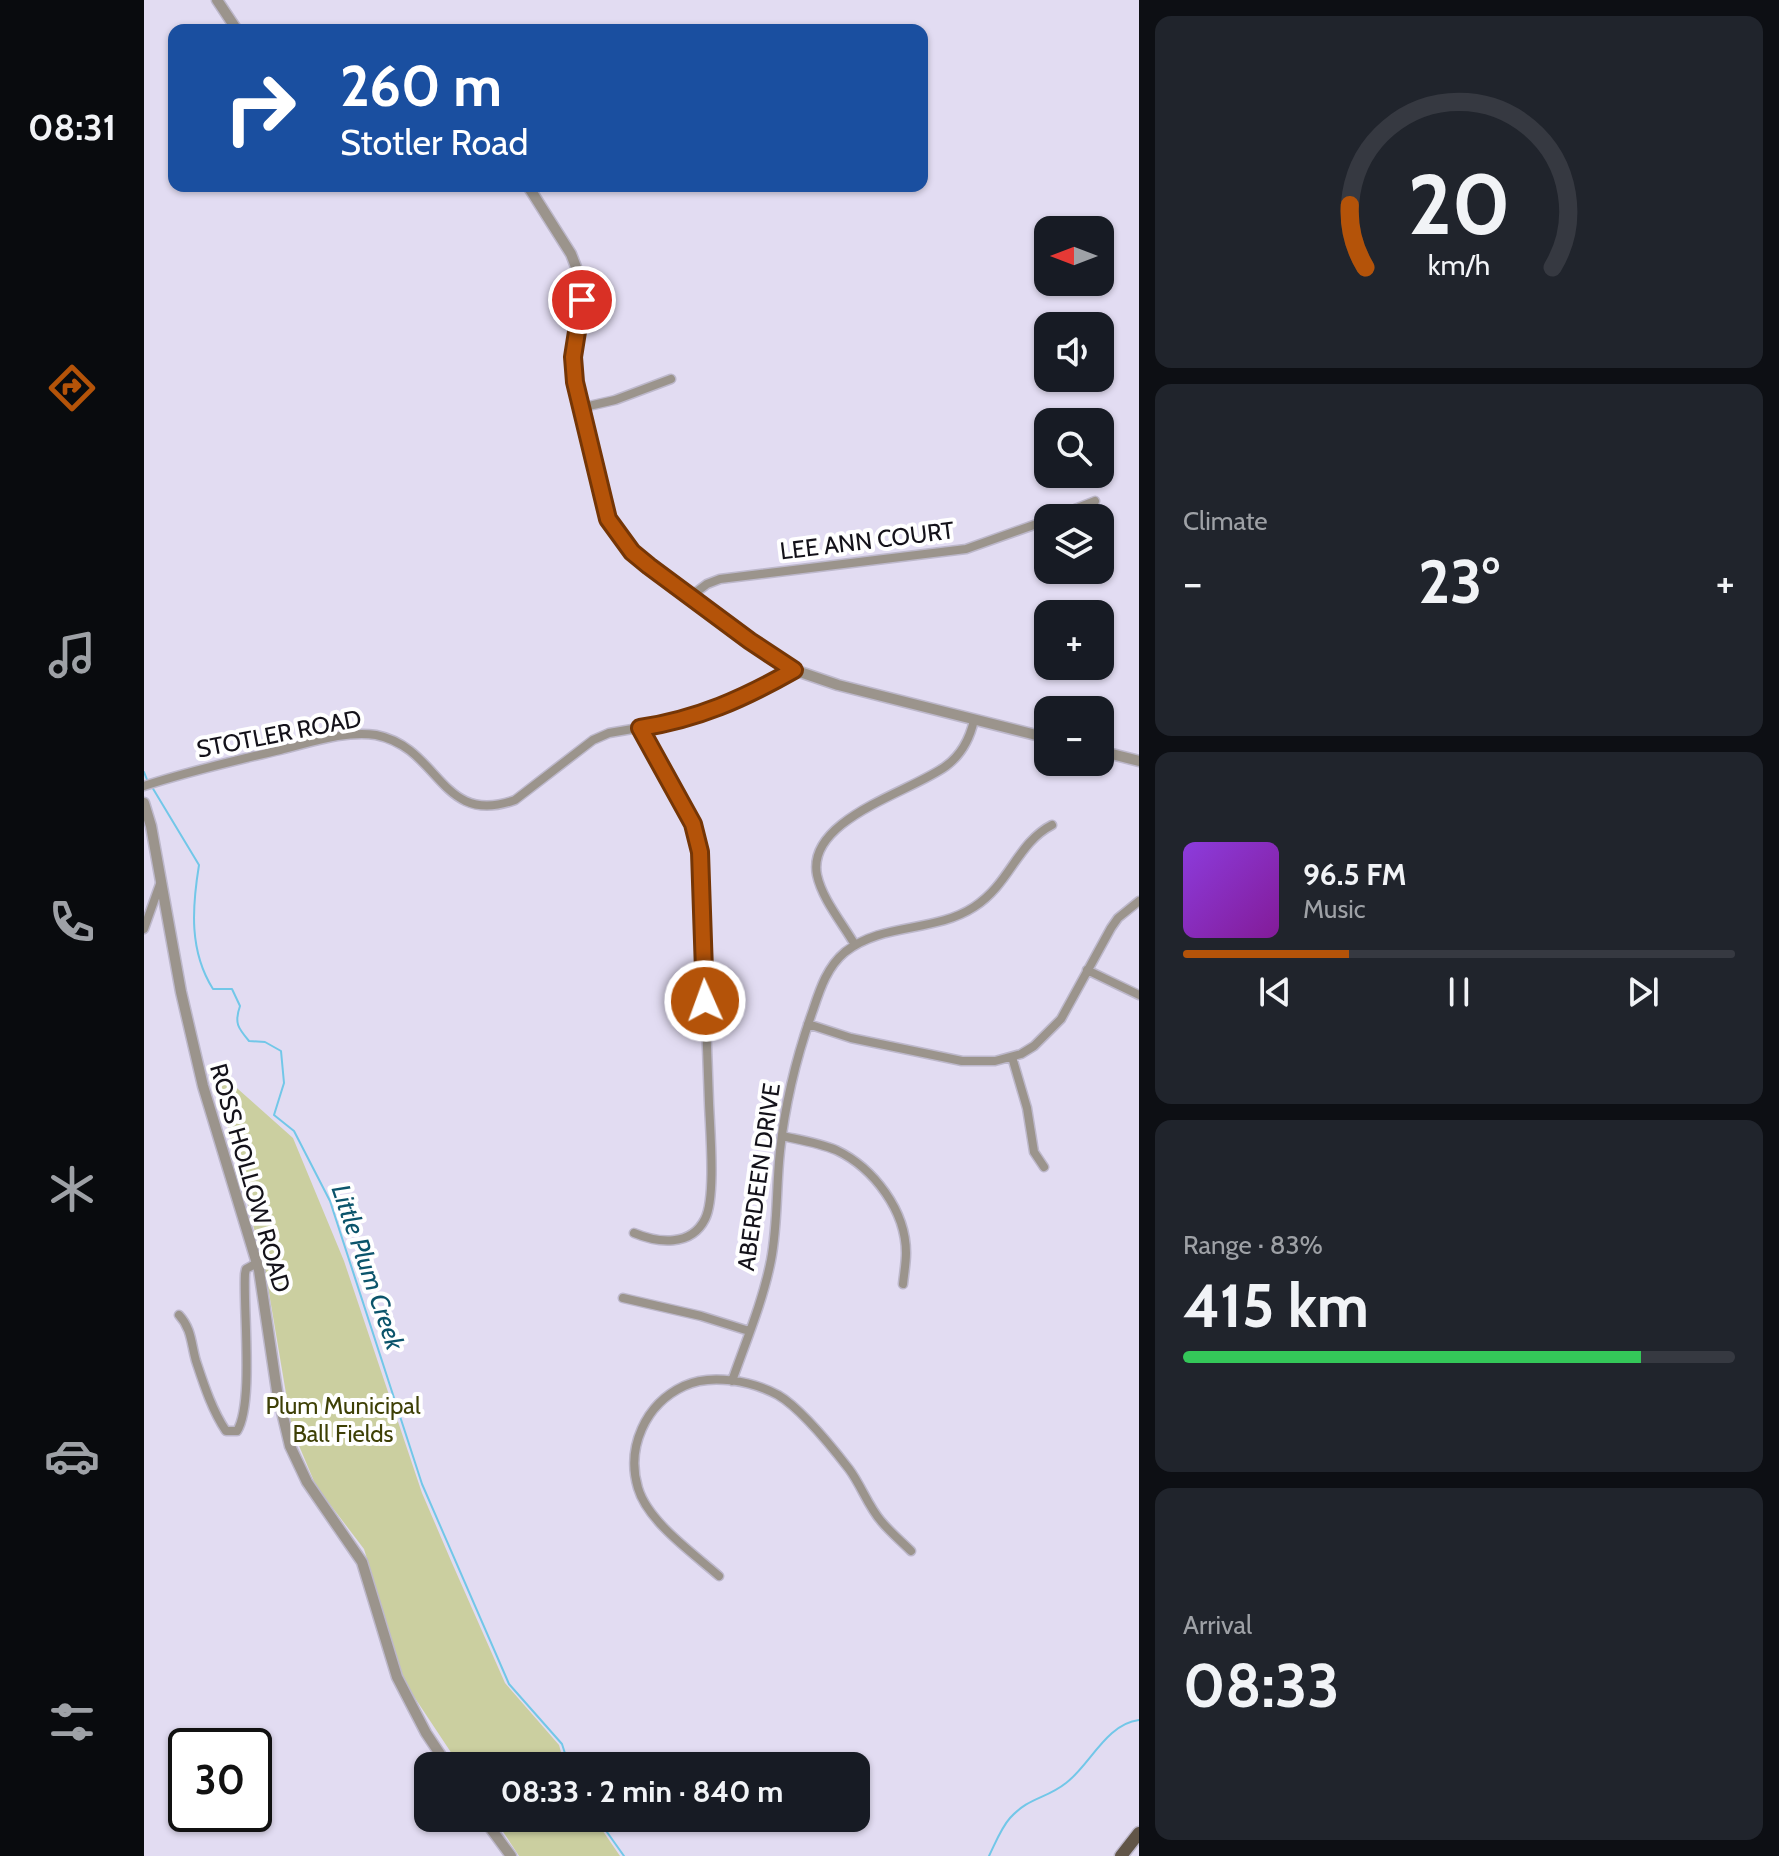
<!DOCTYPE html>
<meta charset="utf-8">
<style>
body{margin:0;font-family:Cabin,sans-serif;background:#20242c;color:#f1f3f6;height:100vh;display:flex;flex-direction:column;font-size:30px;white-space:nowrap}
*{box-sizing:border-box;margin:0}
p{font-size:26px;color:#9ea1a6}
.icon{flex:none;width:44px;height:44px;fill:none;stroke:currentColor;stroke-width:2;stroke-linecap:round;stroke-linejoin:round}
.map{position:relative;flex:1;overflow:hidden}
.sheet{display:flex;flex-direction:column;gap:16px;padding:16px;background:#0d0f14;width:640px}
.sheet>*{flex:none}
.banner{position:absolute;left:24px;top:24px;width:760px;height:168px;border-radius:16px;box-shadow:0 2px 6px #0004;background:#1a4fa0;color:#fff;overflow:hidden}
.needle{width:52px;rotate:270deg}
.buttons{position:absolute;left:890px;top:216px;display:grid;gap:16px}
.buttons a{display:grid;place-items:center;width:80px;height:80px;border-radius:16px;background:#171b24;box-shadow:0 2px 6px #0004;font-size:40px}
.speed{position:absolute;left:24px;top:1728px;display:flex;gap:16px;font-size:40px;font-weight:700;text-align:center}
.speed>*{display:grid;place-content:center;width:104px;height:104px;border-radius:50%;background:#171b24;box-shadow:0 2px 6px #0004;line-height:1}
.speed .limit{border:4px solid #111;border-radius:12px;background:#fff;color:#111}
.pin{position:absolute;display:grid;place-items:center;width:68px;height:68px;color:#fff;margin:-34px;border:4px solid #fff;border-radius:50%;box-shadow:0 2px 8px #0007}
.me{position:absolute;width:88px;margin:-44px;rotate:358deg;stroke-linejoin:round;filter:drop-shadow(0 0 6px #0008)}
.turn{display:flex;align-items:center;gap:28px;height:168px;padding:0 40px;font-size:36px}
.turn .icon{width:104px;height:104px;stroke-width:2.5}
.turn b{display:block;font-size:56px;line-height:68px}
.big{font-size:60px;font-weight:700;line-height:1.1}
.sheet .card{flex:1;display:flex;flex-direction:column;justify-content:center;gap:12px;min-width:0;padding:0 28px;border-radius:16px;background:#20242c}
.sheet .dial{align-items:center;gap:0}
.dial svg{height:208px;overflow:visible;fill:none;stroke:#363941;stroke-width:7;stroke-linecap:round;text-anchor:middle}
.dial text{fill:#f1f3f6;stroke:none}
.song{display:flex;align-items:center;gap:24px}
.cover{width:96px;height:96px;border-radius:12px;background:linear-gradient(135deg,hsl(270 70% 55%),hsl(290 70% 35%))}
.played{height:8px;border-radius:4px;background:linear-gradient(90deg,#b45309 30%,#363941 30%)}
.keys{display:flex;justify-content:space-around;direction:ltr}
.heat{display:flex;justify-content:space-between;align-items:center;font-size:44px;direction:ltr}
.charge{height:12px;border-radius:6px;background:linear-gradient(90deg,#34c759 83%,#363941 0)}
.trip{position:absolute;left:270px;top:1752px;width:456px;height:80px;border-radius:16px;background:#171b24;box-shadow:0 2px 6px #0004;font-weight:700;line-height:80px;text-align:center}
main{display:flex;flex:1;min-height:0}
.tab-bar{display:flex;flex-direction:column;width:144px;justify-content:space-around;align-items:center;background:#090b0e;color:#9ea1a6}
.tab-bar .icon{width:56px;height:56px}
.tab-bar .selected{color:#b45309}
.tab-bar b{font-size:36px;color:#f1f3f6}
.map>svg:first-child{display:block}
.green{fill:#cbcfa0}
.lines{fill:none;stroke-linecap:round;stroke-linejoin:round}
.stream{stroke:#72c7e8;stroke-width:2}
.minor-casing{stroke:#bdb8cb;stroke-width:11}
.tertiary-casing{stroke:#bdb8cb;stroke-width:13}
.primary-casing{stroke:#bdb8cb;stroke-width:15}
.minor{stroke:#9b948c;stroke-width:8}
.tertiary{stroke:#9b948c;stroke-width:10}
.primary{stroke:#615548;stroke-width:12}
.route-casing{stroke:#753606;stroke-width:20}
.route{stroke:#b45309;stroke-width:14}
.labels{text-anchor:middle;stroke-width:8;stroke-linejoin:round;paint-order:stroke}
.street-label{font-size:24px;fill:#14121a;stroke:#fff}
.park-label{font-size:24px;fill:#3e4006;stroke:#fff}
.water-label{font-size:26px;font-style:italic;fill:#0b546b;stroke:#fff}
</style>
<main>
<nav class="tab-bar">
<b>08:31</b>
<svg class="icon selected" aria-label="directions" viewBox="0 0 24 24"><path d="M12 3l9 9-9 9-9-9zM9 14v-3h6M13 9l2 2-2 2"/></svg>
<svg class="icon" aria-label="music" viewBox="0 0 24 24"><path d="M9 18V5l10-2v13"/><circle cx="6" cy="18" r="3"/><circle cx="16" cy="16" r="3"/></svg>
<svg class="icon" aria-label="phone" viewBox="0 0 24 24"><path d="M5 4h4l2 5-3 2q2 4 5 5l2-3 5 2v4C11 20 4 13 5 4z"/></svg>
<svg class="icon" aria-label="climate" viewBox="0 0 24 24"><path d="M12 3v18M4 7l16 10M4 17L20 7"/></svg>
<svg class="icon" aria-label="car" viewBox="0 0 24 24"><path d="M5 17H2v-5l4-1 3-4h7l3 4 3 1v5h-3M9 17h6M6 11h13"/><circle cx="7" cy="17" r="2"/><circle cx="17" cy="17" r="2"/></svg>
<svg class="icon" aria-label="filters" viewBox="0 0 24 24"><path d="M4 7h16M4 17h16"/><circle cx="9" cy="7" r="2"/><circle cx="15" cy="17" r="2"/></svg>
</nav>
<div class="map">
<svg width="995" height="1856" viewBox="0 0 995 1856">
<rect width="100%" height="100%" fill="#e2dcf2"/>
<path class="green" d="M 68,1066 L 149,1138 L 200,1261 L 278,1493 L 308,1563 L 361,1683 L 415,1745 L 421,1766 L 316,1766 L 261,1683 L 220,1549 L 172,1486 L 148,1429 L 122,1275 Z
M 350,1818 L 450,1818 L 476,1856 L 375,1856 Z"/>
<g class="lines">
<path class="stream" d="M 0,772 L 4,782
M 8,787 L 55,865 C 48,908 45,951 69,989 L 88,989 L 96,1006 C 90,1023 94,1028 105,1041 L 121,1042 L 137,1051 L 140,1083 L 130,1115 L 150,1131 L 186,1201 L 278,1484 L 365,1684 L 418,1744 L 425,1766
M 453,1818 L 480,1856
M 845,1856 C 851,1844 857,1828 866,1818 C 885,1797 902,1799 922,1783 C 946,1765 962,1724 995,1720"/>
<g class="minor-casing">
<path id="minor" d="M 436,408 L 471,400 L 527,379
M 908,518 L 951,501
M 547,596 L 563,584 L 576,579 L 822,549 L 904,520
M 0,786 C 45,771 90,761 136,750 C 165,743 202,730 232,735 C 297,748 296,827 371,800 L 449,740 L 465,733 L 547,719 L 605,696 L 650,670
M 0,929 L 16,884
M 711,945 C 699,924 678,899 673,875 C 662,819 767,792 802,766 C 817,755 826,738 830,720
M 943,970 L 995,995
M 664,1024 L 707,1038 L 818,1061 L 851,1061 L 877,1054 L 890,1046 L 917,1019 L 967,928 L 974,918 L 995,901
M 868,1057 L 883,1108 L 890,1152 L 900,1167
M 638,1136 C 656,1140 675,1143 692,1150 C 730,1168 762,1211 762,1253 C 762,1263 760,1274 759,1284
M 490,1233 C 514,1243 547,1247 561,1219 C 572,1198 566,1130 565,1103 C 562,1019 559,935 556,852 L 549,824 L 496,728
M 479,1298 L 557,1316 L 605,1331
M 35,1315 C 48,1329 47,1344 52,1361 C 60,1385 68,1410 82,1431 L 93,1431 C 110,1404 99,1309 101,1274 L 102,1269 L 113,1263
M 588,1381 C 602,1341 619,1301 627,1260 C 634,1224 632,1187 636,1151 C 641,1103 653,1055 669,1010 C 676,989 683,967 701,952 C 739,922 790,933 830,907 C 866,884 873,843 908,825
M 575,1576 C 549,1553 504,1522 494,1488 C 482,1448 501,1404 540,1386 C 567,1373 608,1381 634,1395 C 658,1409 688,1447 705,1469 C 717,1485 724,1506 737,1521 C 746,1532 757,1541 767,1551"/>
</g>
<g class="tertiary-casing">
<path id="tertiary" d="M 73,0 L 93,30
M 384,186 L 427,254 L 432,267 L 438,300 L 429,357 L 431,382 L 464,519 L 488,552 L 606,641 L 650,670 L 694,685 L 904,738
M 956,751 L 995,761
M 0,803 L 7,826 L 37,992 L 59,1086 L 115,1270 L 133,1391 L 146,1446 L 163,1482 L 218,1562 L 253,1677 L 282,1733 L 304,1766
M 339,1818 L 367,1856"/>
</g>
<g class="primary-casing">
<path id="primary" d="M 977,1856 L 995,1833"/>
</g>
<use href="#minor" class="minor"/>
<use href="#tertiary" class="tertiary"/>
<use href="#primary" class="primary"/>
</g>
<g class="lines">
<g class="route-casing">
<path id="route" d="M 438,300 L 429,357 L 431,382 L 464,519 L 488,552 L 505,566 L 606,641 L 650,670 C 599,699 554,719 496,728 L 549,824 L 556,852 L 561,1001"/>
</g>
<use href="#route" class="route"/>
</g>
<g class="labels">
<g class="street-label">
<text transform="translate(723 541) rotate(-7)" y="8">LEE ANN COURT</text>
<text transform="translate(135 734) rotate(-11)" y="8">STOTLER ROAD</text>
<text transform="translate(615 1177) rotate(-82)" y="8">ABERDEEN DRIVE</text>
<text transform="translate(106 1178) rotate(74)" y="8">ROSS HOLLOW ROAD</text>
</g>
<g class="park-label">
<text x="199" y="1414">Plum Municipal<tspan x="199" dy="28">Ball Fields</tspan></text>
</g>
<g class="water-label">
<text transform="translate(224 1267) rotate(71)" y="9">Little Plum Creek</text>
</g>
</g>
</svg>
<div class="buttons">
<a><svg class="needle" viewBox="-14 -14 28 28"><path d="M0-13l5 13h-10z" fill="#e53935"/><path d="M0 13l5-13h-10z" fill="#9ea1a6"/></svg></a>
<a><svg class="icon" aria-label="sound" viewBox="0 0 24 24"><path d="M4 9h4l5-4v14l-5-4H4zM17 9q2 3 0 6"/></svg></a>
<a><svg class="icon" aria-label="search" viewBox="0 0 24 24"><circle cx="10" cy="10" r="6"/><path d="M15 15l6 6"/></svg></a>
<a><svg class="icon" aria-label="layers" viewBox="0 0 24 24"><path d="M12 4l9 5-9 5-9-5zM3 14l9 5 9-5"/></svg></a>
<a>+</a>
<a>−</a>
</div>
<div class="speed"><div class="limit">30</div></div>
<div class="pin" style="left:438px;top:300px;background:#d93025"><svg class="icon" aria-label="arrive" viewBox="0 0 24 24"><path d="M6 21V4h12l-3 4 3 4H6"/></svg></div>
<svg class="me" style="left:561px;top:1001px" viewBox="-20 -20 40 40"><circle r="17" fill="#b45309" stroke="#fff" stroke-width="3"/><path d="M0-11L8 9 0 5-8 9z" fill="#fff"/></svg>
<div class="trip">08:33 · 2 min · 840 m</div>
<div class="banner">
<div class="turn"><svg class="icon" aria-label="right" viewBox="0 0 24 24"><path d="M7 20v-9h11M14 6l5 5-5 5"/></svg><div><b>260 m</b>Stotler Road</div></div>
</div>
</div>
<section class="sheet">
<div class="card dial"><svg viewBox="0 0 100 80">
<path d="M14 69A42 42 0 1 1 86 69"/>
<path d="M14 69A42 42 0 0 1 8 45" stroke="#b45309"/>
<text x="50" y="56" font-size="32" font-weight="700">20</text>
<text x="50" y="72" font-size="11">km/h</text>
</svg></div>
<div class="card"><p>Climate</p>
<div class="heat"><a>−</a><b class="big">23°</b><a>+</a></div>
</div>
<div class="card">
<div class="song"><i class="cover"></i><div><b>96.5 FM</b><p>Music</p></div></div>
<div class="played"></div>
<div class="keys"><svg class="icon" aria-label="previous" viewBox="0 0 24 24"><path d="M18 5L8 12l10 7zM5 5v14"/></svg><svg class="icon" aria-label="pause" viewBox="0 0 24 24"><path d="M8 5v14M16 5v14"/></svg><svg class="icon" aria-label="next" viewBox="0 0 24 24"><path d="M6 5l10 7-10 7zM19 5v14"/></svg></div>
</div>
<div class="card"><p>Range · 83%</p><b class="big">415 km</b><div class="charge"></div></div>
<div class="card"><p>Arrival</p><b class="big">08:33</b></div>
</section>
</main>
